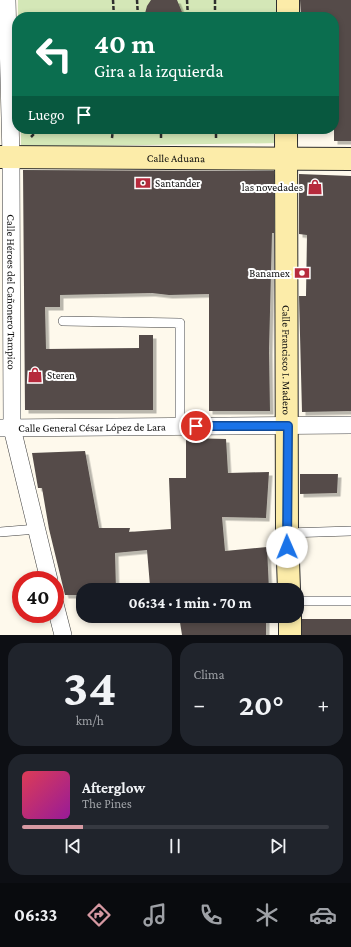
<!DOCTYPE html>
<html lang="es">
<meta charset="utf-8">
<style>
body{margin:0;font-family:"Crimson Pro",serif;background:#20242c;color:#f1f3f6;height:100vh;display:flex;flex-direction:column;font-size:15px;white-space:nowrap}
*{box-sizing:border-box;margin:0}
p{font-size:13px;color:#9ea1a6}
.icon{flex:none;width:22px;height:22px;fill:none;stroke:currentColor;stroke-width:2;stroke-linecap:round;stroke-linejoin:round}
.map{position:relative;height:635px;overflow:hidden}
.drawer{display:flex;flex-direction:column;gap:8px;padding:8px;background:#0d0f14;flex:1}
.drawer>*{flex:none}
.banner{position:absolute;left:12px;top:12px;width:327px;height:122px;border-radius:16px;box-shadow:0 2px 6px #0003;background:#0b6e4f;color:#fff;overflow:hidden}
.speed{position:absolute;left:12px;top:571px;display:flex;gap:8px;font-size:20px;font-weight:700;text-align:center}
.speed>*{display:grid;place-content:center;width:52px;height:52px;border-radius:50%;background:#171b24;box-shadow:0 2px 6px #0003;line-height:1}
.speed .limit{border:6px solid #d22;background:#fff;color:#111}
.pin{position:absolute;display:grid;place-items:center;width:34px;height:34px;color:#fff;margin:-17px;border:2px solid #fff;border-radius:50%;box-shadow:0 1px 4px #0007}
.me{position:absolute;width:44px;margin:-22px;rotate:359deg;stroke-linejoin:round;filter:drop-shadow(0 0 3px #0008)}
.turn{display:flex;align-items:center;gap:14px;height:84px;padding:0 16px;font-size:18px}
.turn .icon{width:52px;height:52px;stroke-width:2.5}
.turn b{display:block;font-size:28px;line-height:34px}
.then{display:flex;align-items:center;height:38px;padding:0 16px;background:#0003;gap:8px;font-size:15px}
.big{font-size:30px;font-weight:700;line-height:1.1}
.drawer .card{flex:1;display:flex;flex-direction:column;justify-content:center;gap:6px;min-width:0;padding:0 14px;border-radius:16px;background:#20242c}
.drawer .dial{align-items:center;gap:0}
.dial b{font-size:52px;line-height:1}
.song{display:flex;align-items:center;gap:12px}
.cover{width:48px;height:48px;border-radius:6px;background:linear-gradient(135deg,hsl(350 70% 55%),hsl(300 70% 35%))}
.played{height:4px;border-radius:2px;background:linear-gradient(90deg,#d699a2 20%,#363941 20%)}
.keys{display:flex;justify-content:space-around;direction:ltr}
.heat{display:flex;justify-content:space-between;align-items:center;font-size:22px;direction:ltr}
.drawer .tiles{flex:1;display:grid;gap:8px;grid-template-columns:1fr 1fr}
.card:last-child{grid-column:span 2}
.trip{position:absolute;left:76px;top:583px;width:228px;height:40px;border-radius:16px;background:#171b24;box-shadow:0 2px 6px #0003;font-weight:700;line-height:40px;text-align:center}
.menu{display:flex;height:64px;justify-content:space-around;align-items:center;background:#090b0e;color:#9ea1a6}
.menu .icon{width:28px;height:28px}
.menu .current{color:#d699a2}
.menu b{font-size:18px;color:#f1f3f6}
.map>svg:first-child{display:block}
.green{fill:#d4e7b7}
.building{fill:#544c49;filter:url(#shadow)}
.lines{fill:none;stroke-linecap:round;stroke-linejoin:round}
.lane-casing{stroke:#3f3f3f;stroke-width:10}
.street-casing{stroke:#3f3f3f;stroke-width:18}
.secondary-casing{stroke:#2e2e2e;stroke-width:24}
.path{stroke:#2e2e2e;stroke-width:2.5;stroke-dasharray:4 2;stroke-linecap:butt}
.lane{stroke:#fff;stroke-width:9}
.street{stroke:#fff;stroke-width:17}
.secondary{stroke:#fceca9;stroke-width:22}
.route-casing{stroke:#114b97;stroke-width:10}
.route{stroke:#1a73e8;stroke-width:7}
.labels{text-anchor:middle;stroke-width:4;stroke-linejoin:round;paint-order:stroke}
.street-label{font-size:11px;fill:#0c0c0c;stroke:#fff}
.poi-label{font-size:11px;fill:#0c0c0c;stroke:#fff;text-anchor:start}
</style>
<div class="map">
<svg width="351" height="635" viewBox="0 0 351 635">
<defs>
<filter id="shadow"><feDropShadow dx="3.5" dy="3.5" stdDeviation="0" flood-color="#0004"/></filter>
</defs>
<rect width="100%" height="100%" fill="#fef9ec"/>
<path class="green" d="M 18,0 L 276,0 L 276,17 L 18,17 Z
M 21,129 L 278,129 L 279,143 L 21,147 Z"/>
<path class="building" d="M 151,0 L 177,0 L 184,17 L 144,17 L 147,6 Z
M 300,0 L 351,0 L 351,141 L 334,141 L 334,17 L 301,17 Z
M 23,170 L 274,171 L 274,233 L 272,233 L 269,351 L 270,411 L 209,411 L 209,294 L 169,295 L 152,293 L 60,295 L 60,307 L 45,307 L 46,349 L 139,348 L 139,335 L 153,335 L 153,410 L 25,410 Z
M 299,174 L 351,176 L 351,411 L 302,412 L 299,296 L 306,296 L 307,235 L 299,234 Z
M 186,438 L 226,439 L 228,473 L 269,472 L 266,518 L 222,517 L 225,551 L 267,547 L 269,590 L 176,590 L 175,586 L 150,586 L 147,550 L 115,553 L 116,590 L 83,590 L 83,595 L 65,595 L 49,529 L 42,488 L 38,488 L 32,453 L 85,451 L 99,528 L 130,528 L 129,532 L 171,529 L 169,478 L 186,478 Z
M 300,474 L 338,474 L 337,493 L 300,494 Z
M 179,616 L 270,616 L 270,619 L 266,619 L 266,635 L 182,635 Z
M 302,619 L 351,619 L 351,635 L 302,635 Z"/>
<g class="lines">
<g class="lane-casing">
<path id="lane" d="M 63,321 L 180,323 L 180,426
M 0,532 L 37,529
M 287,533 L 351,531
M 297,601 L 351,601"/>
</g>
<g class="street-casing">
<g id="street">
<path id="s1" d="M 7,0 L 11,157 L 12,428 L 49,580"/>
<path id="s2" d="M 1,428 L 351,425"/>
<path d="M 55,604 L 63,635"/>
</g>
</g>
<g class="secondary-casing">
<g id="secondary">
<path d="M 288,17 L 288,0"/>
<path id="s3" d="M 286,129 L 287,533 L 289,590"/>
<path id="s4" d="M 0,157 L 351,159"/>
<path d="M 290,616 L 290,635"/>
</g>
</g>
<path class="path" d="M 113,0 L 114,17
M 137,0 L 138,17
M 187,0 L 188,17
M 215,0 L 215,17
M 188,15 L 268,14
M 31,137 L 39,129
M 112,138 L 113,129
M 161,138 L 161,129
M 216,138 L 216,129"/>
<use href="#lane" class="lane"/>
<use href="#street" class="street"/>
<use href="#secondary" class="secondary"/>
</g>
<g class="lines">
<g class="route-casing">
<path id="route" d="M 196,426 L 288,426 L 287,547"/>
</g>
<use href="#route" class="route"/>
</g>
<defs>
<g id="bank-bare" transform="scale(1.2)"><path d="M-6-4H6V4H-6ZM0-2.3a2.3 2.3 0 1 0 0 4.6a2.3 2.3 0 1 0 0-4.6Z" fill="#b62a3c" stroke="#fff" stroke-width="2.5" paint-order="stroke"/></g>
<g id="shop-bare" transform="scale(1.2)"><path d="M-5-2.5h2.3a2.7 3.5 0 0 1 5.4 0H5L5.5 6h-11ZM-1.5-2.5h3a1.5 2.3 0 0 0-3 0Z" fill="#b62a3c" stroke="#fff" stroke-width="2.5" paint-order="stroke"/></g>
</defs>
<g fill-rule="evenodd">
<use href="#bank-bare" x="143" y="183"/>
<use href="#shop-bare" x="315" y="187"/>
<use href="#bank-bare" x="302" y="273"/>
<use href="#shop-bare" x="35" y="375"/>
</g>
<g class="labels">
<g class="street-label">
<text dy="4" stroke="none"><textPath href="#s4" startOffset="176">Calle Aduana</textPath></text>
<text dy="4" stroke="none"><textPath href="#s1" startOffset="292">Calle Héroes del Cañonero Tampico</textPath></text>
<text dy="4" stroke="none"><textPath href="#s3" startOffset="231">Calle Francisco I. Madero</textPath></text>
<text dy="4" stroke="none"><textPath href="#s2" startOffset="91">Calle General César López de Lara</textPath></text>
</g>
<g class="poi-label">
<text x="155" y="187">Santander</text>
<text x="303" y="191" text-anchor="end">las novedades</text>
<text x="290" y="277" text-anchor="end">Banamex</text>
<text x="47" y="379">Steren</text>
</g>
</g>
</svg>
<div class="speed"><div class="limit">40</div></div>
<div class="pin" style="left:196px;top:426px;background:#d93025"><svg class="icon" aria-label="arrive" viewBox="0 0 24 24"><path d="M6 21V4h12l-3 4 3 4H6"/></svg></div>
<svg class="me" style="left:287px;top:547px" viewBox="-20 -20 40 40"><circle r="19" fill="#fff"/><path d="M0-13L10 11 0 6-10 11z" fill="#1a73e8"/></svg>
<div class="trip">06:34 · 1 min · 70 m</div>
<div class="banner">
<div class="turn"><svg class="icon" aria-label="left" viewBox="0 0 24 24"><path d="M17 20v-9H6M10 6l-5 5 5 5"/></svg><div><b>40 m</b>Gira a la izquierda</div></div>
<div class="then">Luego<svg class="icon" aria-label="arrive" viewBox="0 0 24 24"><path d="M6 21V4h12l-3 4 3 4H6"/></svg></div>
</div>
</div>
<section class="drawer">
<div class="tiles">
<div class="card dial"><b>34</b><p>km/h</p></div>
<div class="card"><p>Clima</p>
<div class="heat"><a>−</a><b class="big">20°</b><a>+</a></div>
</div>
<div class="card">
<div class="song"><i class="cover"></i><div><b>Afterglow</b><p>The Pines</p></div></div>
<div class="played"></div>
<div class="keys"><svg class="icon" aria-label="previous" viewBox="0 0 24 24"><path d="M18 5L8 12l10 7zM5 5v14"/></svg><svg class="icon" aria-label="pause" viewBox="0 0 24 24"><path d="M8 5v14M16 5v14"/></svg><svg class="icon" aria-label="next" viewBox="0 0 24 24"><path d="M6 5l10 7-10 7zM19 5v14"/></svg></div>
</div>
</div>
</section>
<nav class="menu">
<b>06:33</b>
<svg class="icon current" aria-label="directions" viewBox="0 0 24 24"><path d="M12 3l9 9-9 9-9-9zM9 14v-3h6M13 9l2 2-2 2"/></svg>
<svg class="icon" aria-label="music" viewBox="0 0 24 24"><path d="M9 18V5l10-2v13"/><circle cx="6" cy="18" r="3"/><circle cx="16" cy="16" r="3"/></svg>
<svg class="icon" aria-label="phone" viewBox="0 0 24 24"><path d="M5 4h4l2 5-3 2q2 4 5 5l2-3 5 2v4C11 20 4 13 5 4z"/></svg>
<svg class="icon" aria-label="climate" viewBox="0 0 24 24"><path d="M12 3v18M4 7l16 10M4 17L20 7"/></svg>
<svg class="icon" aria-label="car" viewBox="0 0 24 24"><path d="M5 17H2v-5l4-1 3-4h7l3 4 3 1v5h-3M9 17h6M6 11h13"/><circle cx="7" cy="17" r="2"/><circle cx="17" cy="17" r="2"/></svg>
</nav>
